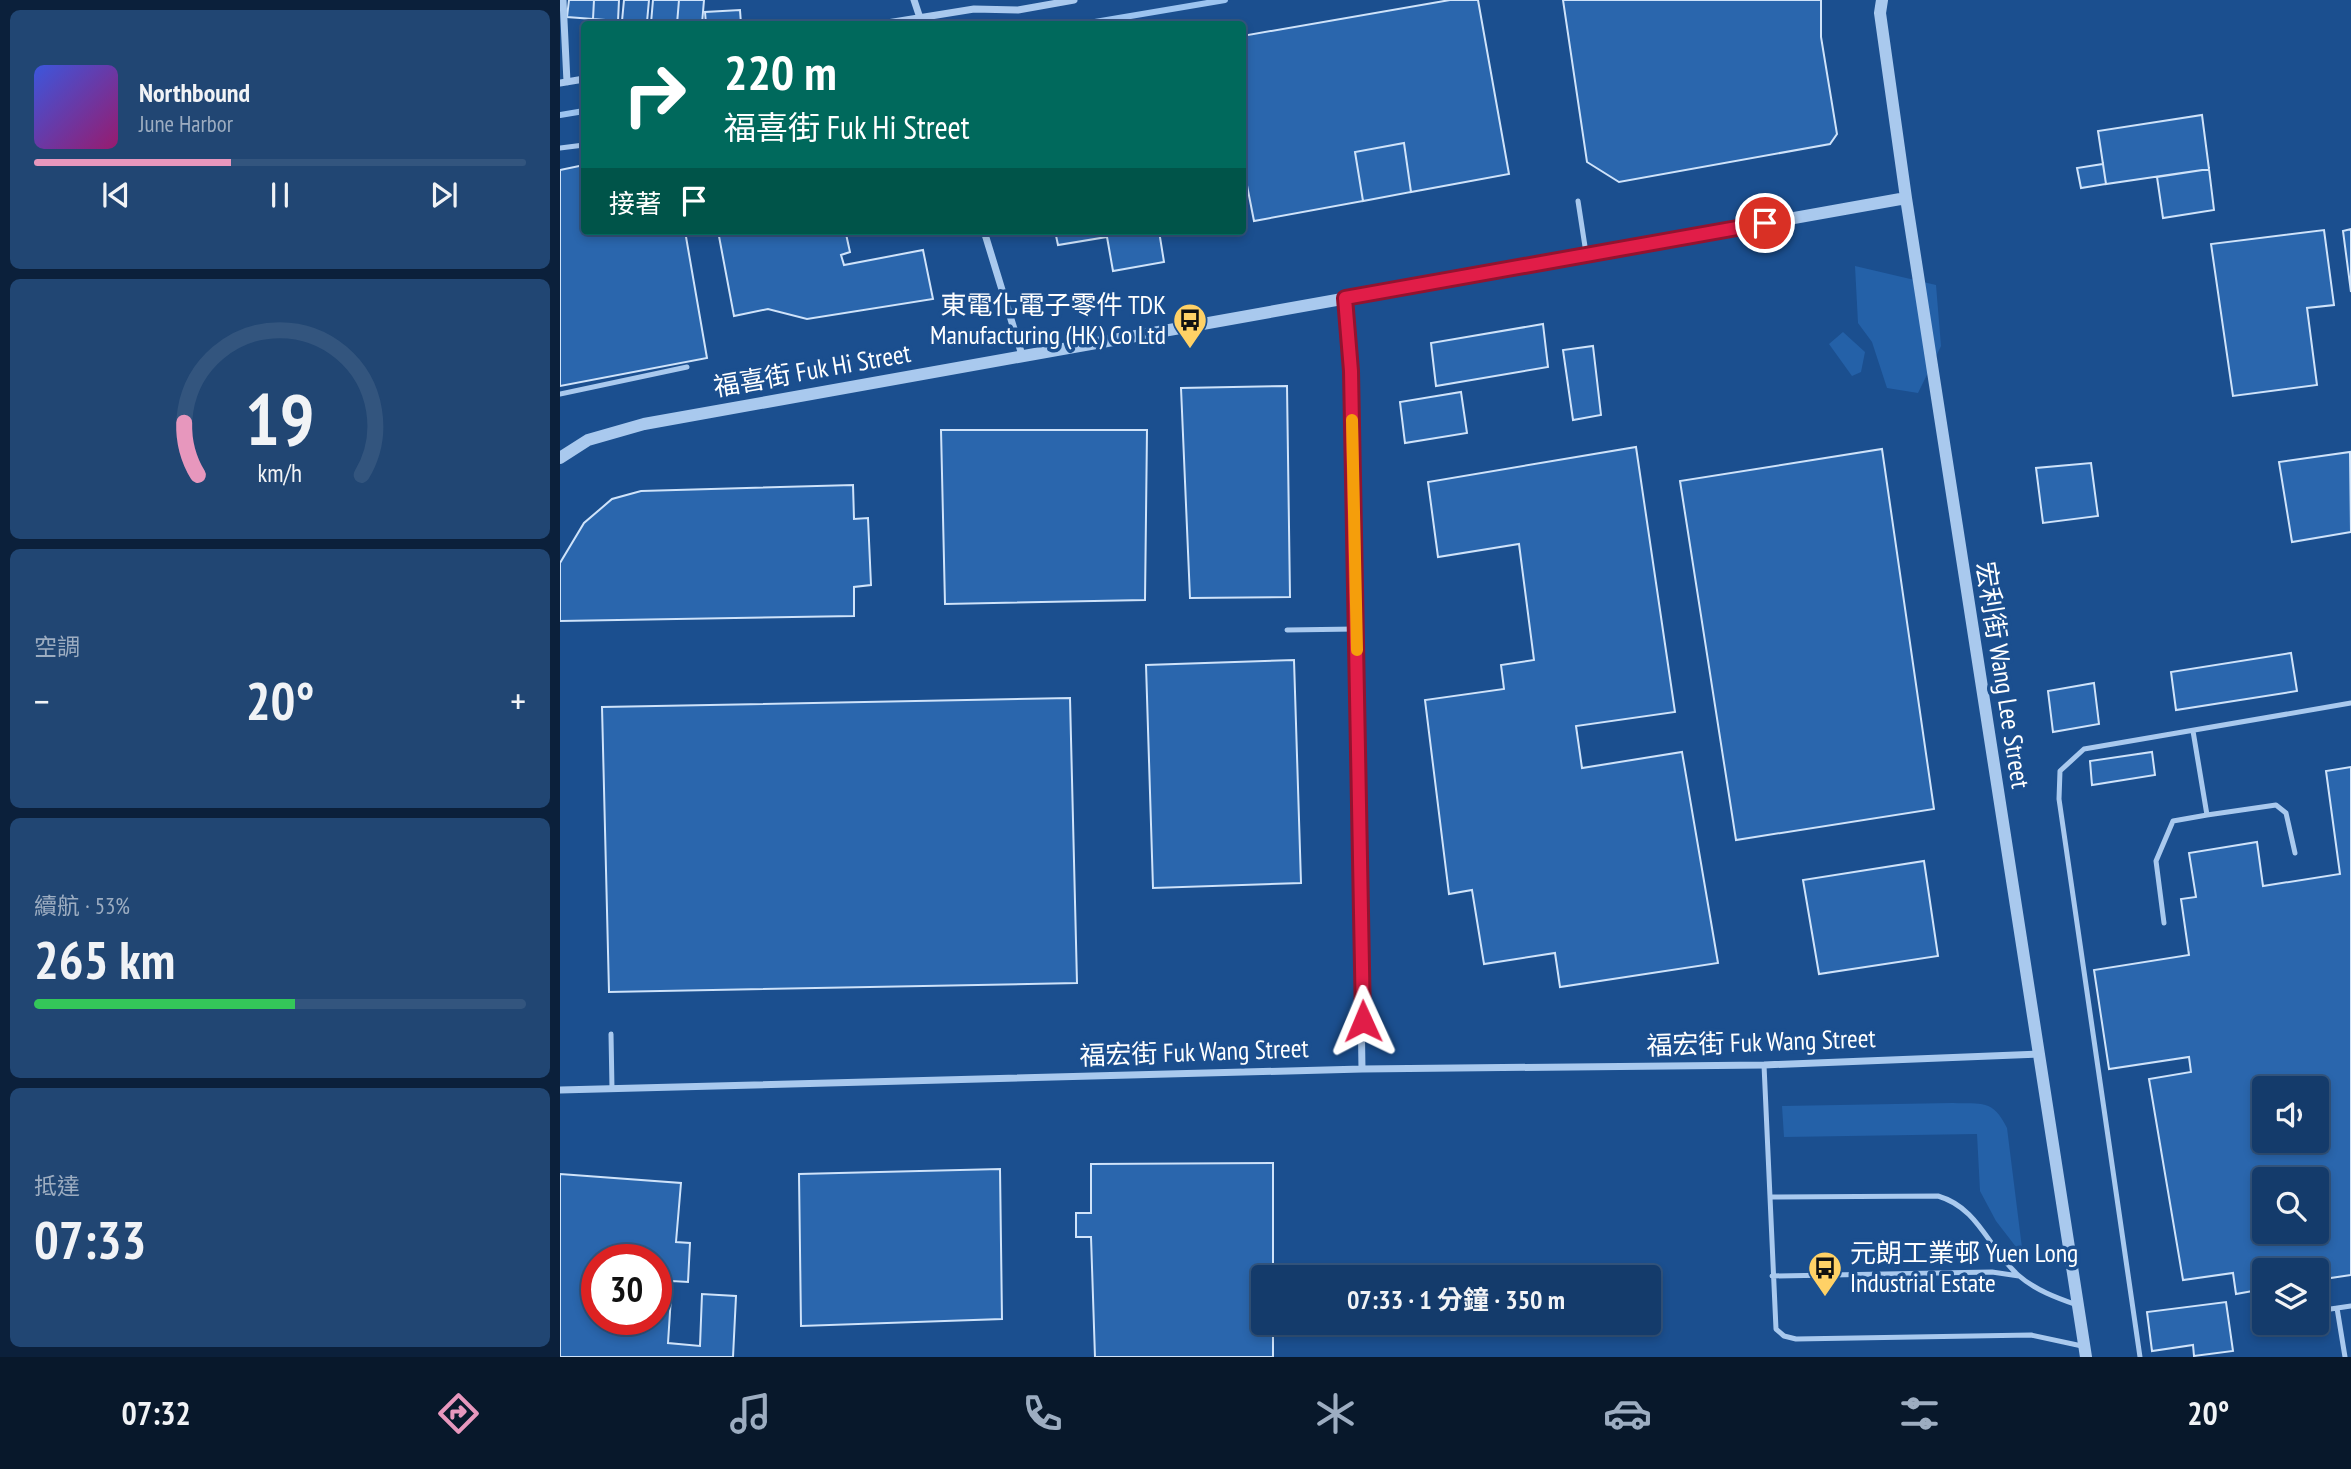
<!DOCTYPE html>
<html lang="zh-TW">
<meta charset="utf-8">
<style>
body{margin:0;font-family:"PT Sans Narrow","Noto Sans TC",sans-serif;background:#214673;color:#f1f3f6;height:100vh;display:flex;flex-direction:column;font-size:26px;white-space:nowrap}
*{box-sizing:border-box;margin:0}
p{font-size:23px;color:#9dadc1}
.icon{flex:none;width:38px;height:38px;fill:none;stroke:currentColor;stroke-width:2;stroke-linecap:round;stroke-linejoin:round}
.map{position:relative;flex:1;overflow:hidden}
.drawer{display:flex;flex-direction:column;gap:10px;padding:10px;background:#0b203b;width:560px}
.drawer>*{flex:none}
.hud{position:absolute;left:21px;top:21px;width:665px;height:214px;border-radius:7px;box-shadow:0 4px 10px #0003,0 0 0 2px #33557e;background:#00695c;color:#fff;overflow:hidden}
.controls{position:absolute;left:1692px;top:1076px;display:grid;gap:14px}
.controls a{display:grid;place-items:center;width:77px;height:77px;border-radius:7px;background:#143b6b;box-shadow:0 4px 10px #0003,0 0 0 2px #33557e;font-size:35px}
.speed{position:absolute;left:21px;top:1244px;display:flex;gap:14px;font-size:35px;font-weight:700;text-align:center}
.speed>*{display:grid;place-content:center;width:91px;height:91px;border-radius:50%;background:#143b6b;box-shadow:0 4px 10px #0003,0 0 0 2px #33557e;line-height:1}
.speed .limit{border:10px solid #d22;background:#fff;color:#111}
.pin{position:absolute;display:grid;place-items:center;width:60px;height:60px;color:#fff;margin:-30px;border:4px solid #fff;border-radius:50%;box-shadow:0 2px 7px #0007}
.me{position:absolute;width:77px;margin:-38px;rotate:359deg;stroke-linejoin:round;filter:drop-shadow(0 0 5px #0008)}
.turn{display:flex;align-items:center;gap:24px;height:147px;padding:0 28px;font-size:32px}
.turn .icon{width:91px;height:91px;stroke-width:2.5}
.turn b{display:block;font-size:49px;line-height:60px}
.then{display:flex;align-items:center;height:66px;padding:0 28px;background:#0003;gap:14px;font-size:26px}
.big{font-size:52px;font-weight:700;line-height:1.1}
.drawer .widget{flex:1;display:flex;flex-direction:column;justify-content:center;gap:10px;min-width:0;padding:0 24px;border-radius:10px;background:#214673}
.drawer .dial{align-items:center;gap:0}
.dial svg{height:182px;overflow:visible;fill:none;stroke:#33557e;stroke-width:7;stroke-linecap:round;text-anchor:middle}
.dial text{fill:#f1f3f6;stroke:none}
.song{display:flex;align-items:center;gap:21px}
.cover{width:84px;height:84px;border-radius:10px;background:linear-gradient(135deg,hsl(230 70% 55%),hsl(320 70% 35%))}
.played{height:7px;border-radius:4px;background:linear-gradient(90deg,#e797bd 40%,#33557e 40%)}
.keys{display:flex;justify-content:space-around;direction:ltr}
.heat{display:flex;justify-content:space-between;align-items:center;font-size:38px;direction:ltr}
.charge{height:10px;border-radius:5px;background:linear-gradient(90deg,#34c759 53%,#33557e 0)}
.trip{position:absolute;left:691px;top:1265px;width:410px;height:70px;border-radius:7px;background:#143b6b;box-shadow:0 4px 10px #0003,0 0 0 2px #33557e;font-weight:700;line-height:70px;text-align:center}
.tabs{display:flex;height:112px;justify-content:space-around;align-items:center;background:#08182b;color:#9dadc1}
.tabs .icon{width:49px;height:49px}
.tabs .selected{color:#e797bd}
.tabs b{font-size:32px;color:#f1f3f6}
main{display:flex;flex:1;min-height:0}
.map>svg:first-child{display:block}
.green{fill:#2461a8}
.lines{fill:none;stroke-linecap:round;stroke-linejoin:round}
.stream{stroke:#9cc4f0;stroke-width:6}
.building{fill:#2a66ad;stroke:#cfe3fa;stroke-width:2;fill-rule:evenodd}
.service{stroke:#a9c9ee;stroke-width:5}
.minor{stroke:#a9c9ee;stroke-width:7}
.tertiary{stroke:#a9c9ee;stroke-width:12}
.route-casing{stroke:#92132f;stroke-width:18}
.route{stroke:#e11d48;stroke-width:12}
.slow{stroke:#f59e0b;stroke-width:12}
.labels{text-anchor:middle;stroke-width:7;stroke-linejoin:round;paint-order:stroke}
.poi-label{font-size:26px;fill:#fff;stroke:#1b4f8f;text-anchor:end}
.street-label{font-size:26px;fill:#fff;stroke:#1b4f8f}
</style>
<main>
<section class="drawer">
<div class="widget">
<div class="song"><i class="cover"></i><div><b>Northbound</b><p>June Harbor</p></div></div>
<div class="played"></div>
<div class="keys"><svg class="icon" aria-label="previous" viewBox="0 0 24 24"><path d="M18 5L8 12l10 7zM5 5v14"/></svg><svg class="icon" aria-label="pause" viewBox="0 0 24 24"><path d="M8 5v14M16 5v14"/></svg><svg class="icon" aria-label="next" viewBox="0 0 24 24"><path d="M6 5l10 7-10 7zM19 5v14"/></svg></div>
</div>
<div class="widget dial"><svg viewBox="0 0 100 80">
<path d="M14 69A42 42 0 1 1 86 69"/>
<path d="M14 69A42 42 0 0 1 8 46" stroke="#e797bd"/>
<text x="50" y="56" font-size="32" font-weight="700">19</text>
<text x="50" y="72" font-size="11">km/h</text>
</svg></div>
<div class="widget"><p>空調</p>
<div class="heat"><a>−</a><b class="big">20°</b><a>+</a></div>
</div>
<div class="widget"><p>續航 · 53%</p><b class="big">265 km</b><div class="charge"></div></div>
<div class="widget"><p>抵達</p><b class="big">07:33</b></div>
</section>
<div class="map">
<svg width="1791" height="1357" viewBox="0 0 1791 1357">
<rect width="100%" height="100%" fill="#1b4f8f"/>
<path class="green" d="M 1295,266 L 1376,285 L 1381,346 L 1358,393 L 1327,388 L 1312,342 L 1298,323 Z
M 1283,332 L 1305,352 L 1301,372 L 1292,376 L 1269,344 Z
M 1393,1103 C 1421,1104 1433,1099 1447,1128 L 1463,1256 L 1436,1221 L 1420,1191 L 1417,1134 L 1224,1137 L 1222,1106 Z"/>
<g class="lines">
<path class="stream" d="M 523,24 L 665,0
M 0,115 L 24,111"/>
</g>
<path class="building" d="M 9,0 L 34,0 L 33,19 L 7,17 Z
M 34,0 L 59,0 L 58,21 L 33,19 Z
M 64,0 L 89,0 L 87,22 L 62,21 Z
M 93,0 L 119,0 L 117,24 L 91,23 Z
M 119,0 L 144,0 L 142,24 L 117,24 Z
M 890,0 L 918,0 L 949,174 L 851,192 L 844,143 L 795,152 L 803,201 L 694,221 L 682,160 L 682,36 Z
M 1261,0 L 1261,37 L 1277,134 L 1270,144 L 1059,182 L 1027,162 L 1003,0 Z
M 180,10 L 181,24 L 146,24 L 145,12 Z
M 1642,115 L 1649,169 L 1546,184 L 1538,131 Z
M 844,143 L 851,192 L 803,201 L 795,152 Z
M 1543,164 L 1546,184 L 1521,188 L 1517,168 Z
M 24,165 L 24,231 L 125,231 L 147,358 L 0,386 L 0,170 Z
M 1649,169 L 1654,210 L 1603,218 L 1597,177 Z
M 1791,229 L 1791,292 L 1783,231 Z
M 1764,230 L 1774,305 L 1747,308 L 1757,385 L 1673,396 L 1651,244 Z
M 158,231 L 279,231 L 280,235 L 286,234 L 290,252 L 281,255 L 284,265 L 363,250 L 373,299 L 247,319 L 208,309 L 174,316 Z
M 495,231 L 599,231 L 604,262 L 553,271 L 547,237 L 498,245 Z
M 983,324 L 988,367 L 876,386 L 871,343 Z
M 1033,346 L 1041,415 L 1013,420 L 1003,350 Z
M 727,386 L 730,597 L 630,598 L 621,388 Z
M 901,392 L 907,433 L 845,443 L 840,402 Z
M 381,430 L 587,430 L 585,600 L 385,604 Z
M 1076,447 L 1115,712 L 1016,726 L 1022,768 L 1122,752 L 1158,963 L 1000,987 L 995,953 L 924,964 L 912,890 L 889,894 L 865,700 L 944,689 L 941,665 L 974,660 L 959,544 L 878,557 L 868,482 Z
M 1322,449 L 1374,809 L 1176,840 L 1120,481 Z
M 1790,452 L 1791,532 L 1732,542 L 1719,462 Z
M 1531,463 L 1538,516 L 1483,523 L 1476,468 Z
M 293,485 L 294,519 L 308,518 L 311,585 L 294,587 L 294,616 L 0,621 L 0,563 L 24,523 L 52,499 L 81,491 Z
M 1731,653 L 1737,691 L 1616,710 L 1611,672 Z
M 734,660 L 741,883 L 593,888 L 586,665 Z
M 1534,683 L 1539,724 L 1493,732 L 1488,691 Z
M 510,698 L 517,983 L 49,992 L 42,707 Z
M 1592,752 L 1595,775 L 1532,785 L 1530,761 Z
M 1791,767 L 1791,1275 L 1757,1280 L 1757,1270 L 1704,1270 L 1704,1289 L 1676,1294 L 1673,1273 L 1623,1280 L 1589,1079 L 1631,1072 L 1629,1057 L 1549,1069 L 1534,970 L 1629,955 L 1621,899 L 1636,897 L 1629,853 L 1697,842 L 1703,886 L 1780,874 L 1766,771 ZM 1704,1088 L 1757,1088 L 1757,1141 L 1704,1141 ZM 1704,1180 L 1757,1180 L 1757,1232 L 1704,1232 Z
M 1364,861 L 1378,956 L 1259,974 L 1243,880 Z
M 713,1163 L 713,1278 L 704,1278 L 704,1323 L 713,1323 L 713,1357 L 535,1357 L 531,1237 L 516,1237 L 516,1213 L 531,1213 L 531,1164 Z
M 440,1169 L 442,1319 L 241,1326 L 239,1174 Z
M 0,1174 L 121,1183 L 116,1242 L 130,1243 L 128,1282 L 112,1281 L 108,1343 L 140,1346 L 142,1294 L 176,1296 L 173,1357 L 0,1357 ZM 37,1260 L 96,1260 L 96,1320 L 37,1320 Z
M 1666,1302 L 1673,1351 L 1634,1356 L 1633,1345 L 1592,1351 L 1587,1312 Z"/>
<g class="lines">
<path class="service" d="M 0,148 L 24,145
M 1018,201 L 1026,253
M 0,394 L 127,367
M 727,630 L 796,629
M 1633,731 L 1647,815 L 1716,805 L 1726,813 L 1735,853
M 1604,923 L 1596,861 L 1613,821 L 1647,815
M 51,1034 L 52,1089
M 1204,1065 L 1216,1329 L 1224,1336 L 1236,1339 L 1471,1335 L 1522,1346
M 1210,1197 L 1378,1196 C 1419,1208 1428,1248 1458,1275 C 1475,1290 1497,1298 1517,1305
M 1212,1276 L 1432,1272 L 1459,1276
M 1777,1308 L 1785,1357
M 1757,1311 L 1791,1306
M 1697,1321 L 1704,1319
M 1580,1357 L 1499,799 L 1500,771 L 1524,749 L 1791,703"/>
<path class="minor" d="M 3,0 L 7,82
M 354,0 L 362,24
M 321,24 L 414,9 L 458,10 L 514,0
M 0,83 L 24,79
M 424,231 L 462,355
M 785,298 L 791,371 L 802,1069
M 0,1090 L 802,1069 L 1204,1065 L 1480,1054"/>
<path class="tertiary" d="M 1322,0 L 1320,13 L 1346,198 L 1526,1357
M 0,458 L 28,440 L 84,424 L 1346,198"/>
</g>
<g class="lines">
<g class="route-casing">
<path id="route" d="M 803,1021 L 791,371 L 785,298 L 1205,223"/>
</g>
<use href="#route" class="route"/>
<path class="slow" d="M 792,420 L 797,650"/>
</g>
<defs>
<g id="bus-pin" transform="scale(1.75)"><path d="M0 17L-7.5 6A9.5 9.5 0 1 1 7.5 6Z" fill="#ffd166" stroke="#1b4f8f"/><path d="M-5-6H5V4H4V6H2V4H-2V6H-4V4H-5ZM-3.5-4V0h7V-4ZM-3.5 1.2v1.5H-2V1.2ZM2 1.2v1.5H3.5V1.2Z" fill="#111"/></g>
</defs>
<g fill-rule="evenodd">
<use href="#bus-pin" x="630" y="320"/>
<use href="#bus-pin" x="1265" y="1268"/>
</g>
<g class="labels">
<g class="poi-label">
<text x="606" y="314">東電化電子零件 TDK<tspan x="606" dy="30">Manufacturing (HK) Co Ltd</tspan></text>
<text x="1290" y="1262" text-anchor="start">元朗工業邨 Yuen Long<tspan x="1290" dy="30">Industrial Estate</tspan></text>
</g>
<g class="street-label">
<text transform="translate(252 370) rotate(-10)" y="9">福喜街 Fuk Hi Street</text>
<text transform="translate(1443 675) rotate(81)" y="9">宏利街 Wang Lee Street</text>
<text transform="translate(1201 1042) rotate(-2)" y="9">福宏街 Fuk Wang Street</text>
<text transform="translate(634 1052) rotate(-2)" y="9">福宏街 Fuk Wang Street</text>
</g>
</g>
</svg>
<div class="controls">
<a><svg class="icon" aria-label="sound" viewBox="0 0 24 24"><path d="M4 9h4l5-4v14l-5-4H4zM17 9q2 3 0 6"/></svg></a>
<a><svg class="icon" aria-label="search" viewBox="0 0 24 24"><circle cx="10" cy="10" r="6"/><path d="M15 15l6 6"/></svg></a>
<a><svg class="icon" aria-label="layers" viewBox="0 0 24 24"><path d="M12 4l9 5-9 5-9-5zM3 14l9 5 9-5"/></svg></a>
</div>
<div class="speed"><div class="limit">30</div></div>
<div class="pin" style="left:1205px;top:223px;background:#d93025"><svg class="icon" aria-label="arrive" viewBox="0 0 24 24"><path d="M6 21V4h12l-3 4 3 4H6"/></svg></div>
<svg class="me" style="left:803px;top:1021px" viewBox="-20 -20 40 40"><path d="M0-17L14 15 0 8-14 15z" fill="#e11d48" stroke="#fff" stroke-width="4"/></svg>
<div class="trip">07:33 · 1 分鐘 · 350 m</div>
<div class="hud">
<div class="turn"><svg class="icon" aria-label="right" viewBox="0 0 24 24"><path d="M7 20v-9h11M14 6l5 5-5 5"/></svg><div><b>220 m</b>福喜街 Fuk Hi Street</div></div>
<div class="then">接著<svg class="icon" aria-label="arrive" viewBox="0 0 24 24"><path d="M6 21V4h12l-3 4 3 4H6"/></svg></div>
</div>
</div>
</main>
<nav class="tabs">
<b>07:32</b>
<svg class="icon selected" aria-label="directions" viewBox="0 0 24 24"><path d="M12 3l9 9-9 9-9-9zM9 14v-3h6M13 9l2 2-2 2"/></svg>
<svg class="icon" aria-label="music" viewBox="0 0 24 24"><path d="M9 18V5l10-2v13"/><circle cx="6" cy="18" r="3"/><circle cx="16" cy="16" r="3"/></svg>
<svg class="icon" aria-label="phone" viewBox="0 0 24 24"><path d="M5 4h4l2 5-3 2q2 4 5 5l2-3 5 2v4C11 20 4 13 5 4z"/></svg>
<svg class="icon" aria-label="climate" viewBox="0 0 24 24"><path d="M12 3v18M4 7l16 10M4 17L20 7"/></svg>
<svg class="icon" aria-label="car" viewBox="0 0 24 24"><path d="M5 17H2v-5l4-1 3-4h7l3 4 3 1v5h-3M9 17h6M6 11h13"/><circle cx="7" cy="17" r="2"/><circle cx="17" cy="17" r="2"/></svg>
<svg class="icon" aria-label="filters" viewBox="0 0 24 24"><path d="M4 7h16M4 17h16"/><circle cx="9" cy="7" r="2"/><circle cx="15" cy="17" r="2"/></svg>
<b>20°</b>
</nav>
